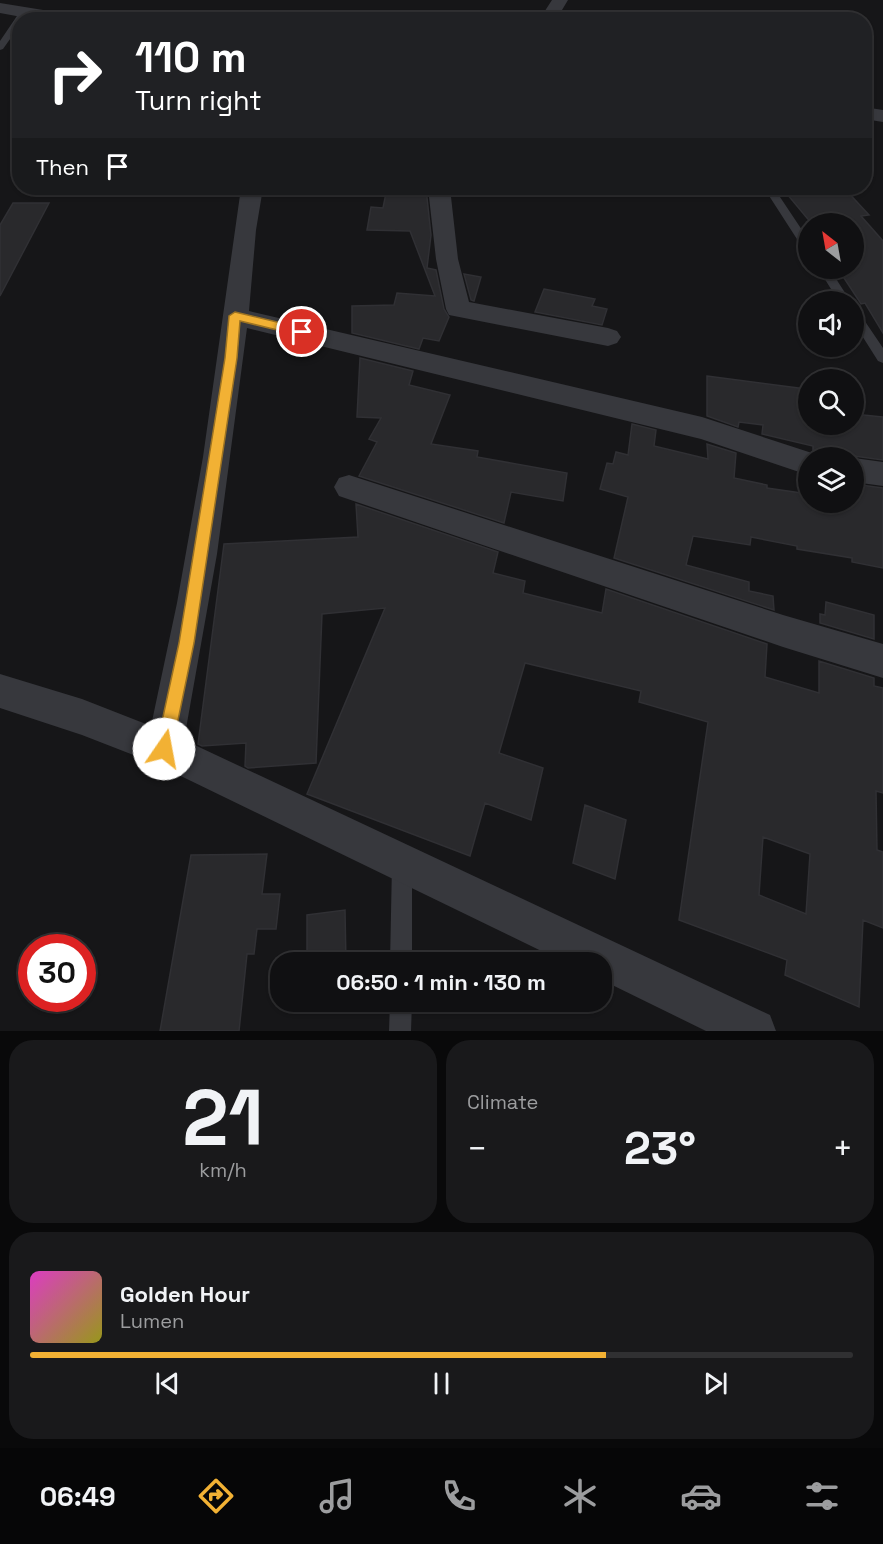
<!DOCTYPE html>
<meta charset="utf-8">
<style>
body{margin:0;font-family:"Space Grotesk",sans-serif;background:#19191b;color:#f1f3f6;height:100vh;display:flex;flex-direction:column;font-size:22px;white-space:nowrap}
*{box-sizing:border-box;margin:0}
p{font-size:20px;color:#9c9d9f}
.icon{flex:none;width:33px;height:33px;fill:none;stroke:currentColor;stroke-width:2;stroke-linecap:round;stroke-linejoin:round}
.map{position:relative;height:1031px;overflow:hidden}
.details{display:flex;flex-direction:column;gap:9px;padding:9px;background:#09090a;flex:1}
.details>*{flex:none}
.banner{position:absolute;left:12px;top:12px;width:860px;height:183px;border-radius:24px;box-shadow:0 2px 4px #0004,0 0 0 2px #303032;background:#202124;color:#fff;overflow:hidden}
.needle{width:39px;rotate:329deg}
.fabs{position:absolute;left:798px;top:213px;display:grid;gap:12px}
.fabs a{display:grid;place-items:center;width:66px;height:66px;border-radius:50%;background:#101012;box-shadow:0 2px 4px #0004,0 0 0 2px #303032;font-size:30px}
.speed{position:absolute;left:18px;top:934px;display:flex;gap:12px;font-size:30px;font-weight:700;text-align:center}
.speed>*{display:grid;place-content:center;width:78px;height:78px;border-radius:50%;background:#101012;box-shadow:0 2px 4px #0004,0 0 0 2px #303032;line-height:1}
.speed .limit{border:9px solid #d22;background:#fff;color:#111}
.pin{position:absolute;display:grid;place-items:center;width:51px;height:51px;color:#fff;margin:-26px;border:3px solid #fff;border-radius:50%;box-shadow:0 2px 6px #0007}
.me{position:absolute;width:66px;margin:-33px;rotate:12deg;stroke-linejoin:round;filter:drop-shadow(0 0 4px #0008)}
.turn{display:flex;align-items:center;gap:21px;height:126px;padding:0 24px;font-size:27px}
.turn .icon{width:78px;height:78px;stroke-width:2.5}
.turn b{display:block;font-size:42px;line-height:51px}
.then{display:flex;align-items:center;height:57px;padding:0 24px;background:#0003;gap:12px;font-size:22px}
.big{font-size:45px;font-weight:600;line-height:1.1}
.details .widget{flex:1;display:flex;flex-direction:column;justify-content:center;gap:9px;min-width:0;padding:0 21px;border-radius:24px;background:#19191b}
.details .dial{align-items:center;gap:0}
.dial b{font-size:78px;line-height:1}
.song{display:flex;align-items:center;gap:18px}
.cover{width:72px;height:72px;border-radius:9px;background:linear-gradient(135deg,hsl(310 70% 55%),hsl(60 70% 35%))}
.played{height:6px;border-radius:3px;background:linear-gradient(90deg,#f2b134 70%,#303032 70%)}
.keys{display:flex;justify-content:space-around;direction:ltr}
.heat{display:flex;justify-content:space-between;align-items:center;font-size:33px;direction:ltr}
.details .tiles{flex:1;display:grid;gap:9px;grid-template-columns:1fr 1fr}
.widget:last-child{grid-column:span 2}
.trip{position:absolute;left:270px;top:952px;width:342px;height:60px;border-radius:24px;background:#101012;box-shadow:0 2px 4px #0004,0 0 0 2px #303032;font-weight:600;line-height:60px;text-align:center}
.menu{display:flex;height:96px;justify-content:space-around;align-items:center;background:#060607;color:#9c9d9f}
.menu .icon{width:42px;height:42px}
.menu .active{color:#f2b134}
.menu b{font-size:27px;color:#f1f3f6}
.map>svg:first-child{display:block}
.building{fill:#29292c;stroke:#303034;stroke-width:1.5;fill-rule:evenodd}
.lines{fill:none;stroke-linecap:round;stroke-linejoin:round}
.service{fill:#37383d;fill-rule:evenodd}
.minor{fill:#37383d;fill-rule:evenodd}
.tertiary{fill:#37383d;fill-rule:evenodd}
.route{fill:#f2b134;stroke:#9d7322;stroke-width:1.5}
</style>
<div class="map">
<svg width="883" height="1031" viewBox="0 0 883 1031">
<rect width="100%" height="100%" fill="#161618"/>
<path class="building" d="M 387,188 L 426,188 L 431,235 L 427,268 L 436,270 L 444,309 L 449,317 L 439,341 L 423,338 L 419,349 L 352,333 L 352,306 L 394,305 L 397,293 L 435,296 L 410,231 L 367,230 L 371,207 L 383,208 Z
M 782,188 L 844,188 L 869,215 L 861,216 L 883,241 L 883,333 L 865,303 L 861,304 L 842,275 L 845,275 L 841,268 L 854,268 L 854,224 L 812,224 Z
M 13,203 L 49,203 L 0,296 L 0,225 Z
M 464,274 L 481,277 L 474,301 L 471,300 Z
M 544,289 L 595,299 L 592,306 L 607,309 L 602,325 L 535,312 Z
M 360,358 L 413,371 L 409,385 L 450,395 L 431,444 L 478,451 L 477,457 L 567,473 L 563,501 L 511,492 L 504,523 L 359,476 L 377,442 L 369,439 L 381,418 L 357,417 Z
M 707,376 L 806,389 L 808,424 L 854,424 L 854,414 L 883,417 L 883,460 L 854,456 L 821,458 L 819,453 L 813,451 L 813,446 L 762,434 L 763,425 L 739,422 L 738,427 L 707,416 Z
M 632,424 L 656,430 L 654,446 L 708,459 L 707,444 L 736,453 L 734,478 L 767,485 L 767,488 L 808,494 L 808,502 L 854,502 L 854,484 L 883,488 L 883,568 L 852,562 L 852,558 L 797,549 L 797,546 L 751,537 L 750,545 L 693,536 L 686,565 L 749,582 L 749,591 L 773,596 L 774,610 L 614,558 L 628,497 L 600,489 L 607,463 L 613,464 L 616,452 L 628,455 Z
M 356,504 L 498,552 L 493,573 L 525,581 L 523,593 L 602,613 L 606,589 L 767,644 L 765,677 L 819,693 L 819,661 L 874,678 L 874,686 L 883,688 L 883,793 L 876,791 L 877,850 L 883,852 L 883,928 L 863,920 L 859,1007 L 785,975 L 787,960 L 679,920 L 708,722 L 639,702 L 641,691 L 525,663 L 499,753 L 543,768 L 531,820 L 485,803 L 470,856 L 307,794 L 385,608 L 322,614 L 316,763 L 248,768 L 245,766 L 246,743 L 202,746 L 198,744 L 224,544 L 358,537 ZM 763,837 L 810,854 L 806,914 L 759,895 Z
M 826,602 L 874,615 L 874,639 L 820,623 L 820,614 L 825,615 Z
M 585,805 L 626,820 L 615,879 L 573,863 Z
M 267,854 L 262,894 L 280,894 L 276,929 L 257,929 L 254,954 L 247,954 L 239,1031 L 160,1031 L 191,855 Z
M 345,910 L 346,963 L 307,963 L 307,915 Z"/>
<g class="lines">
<path class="service" d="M 21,10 L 28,12 L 23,20 L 20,20 L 20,25 L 3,49 L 0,50 L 0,41 Z
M 764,188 L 774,188 L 808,239 L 808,251 L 804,250 Z
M 818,268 L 829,268 L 851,302 L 839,302 Z
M 854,310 L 858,311 L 883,348 L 883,363 L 878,361 L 854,323 Z
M 402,854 L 409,857 L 412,864 L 412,963 L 390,963 L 392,864 L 395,857 Z
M 390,1002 L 412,1002 L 411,1031 L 389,1031 Z"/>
<path class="minor" d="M 552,0 L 568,0 L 556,20 L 539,20 Z
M 241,188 L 263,188 L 256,230 L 249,311 L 702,417 L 818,455 L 819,458 L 808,458 L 808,475 L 701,439 L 247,328 L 217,554 L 184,740 L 770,1015 L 776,1031 L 706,1031 L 602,980 L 602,963 L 566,963 L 154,763 L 82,735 L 0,708 L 0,674 L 82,699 L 151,726 L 177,603 L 203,457 Z
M 428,188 L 450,188 L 458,259 L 469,302 L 608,328 L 617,331 L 621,337 L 617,343 L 608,346 L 449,315 L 446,309 L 436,259 Z
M 854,458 L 883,462 L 883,486 L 854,482 Z
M 349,475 L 783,615 L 883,644 L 883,678 L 783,647 L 339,496 L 334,487 L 339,478 Z"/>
<path class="tertiary" d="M 0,3 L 74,15 L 83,20 L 38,20 L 0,13 Z
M 864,107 L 883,110 L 883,122 L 864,119 Z"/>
</g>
<path class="route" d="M 235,312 L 302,328 L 307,332 L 302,336 L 240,321 L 237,358 L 194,643 L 172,749 L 170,755 L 164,757 L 158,755 L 156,749 L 179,643 L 225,358 L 229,316 Z"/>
</svg>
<div class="fabs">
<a><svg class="needle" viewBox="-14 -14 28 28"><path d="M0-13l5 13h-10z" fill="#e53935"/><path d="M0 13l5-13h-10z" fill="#9c9d9f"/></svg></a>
<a><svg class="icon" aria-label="sound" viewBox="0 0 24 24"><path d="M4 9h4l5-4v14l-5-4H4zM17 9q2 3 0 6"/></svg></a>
<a><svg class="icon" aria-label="search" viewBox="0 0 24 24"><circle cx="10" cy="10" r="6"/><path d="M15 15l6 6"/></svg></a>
<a><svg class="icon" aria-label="layers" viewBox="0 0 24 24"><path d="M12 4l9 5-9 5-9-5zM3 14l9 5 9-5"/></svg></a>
</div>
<div class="speed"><div class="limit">30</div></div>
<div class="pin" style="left:302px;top:332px;background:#d93025"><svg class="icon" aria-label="arrive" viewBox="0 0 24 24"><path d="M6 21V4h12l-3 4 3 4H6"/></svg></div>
<svg class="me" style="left:164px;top:749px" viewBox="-20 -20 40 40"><circle r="19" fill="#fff"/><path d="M0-13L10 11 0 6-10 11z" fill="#f2b134"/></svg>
<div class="trip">06:50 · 1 min · 130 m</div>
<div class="banner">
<div class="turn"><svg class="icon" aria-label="right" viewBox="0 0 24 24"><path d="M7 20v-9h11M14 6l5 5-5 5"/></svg><div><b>110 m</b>Turn right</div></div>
<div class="then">Then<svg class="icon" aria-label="arrive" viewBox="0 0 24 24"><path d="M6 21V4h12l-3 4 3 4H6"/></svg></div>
</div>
</div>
<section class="details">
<div class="tiles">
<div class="widget dial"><b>21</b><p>km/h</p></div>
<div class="widget"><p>Climate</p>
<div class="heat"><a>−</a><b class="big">23°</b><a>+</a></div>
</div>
<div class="widget">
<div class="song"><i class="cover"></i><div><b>Golden Hour</b><p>Lumen</p></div></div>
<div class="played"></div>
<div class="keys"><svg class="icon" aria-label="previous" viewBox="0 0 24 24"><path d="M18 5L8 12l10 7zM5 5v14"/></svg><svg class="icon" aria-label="pause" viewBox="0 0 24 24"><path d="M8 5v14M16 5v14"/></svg><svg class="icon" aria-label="next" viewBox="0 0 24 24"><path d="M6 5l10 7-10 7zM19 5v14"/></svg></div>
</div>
</div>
</section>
<nav class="menu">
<b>06:49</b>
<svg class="icon active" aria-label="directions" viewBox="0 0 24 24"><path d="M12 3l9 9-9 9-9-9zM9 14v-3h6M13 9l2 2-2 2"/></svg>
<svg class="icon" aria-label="music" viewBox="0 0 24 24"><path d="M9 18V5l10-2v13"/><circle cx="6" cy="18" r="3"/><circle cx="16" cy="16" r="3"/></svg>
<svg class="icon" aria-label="phone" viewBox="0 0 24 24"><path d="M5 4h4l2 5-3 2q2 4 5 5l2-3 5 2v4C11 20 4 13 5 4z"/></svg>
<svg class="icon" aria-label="climate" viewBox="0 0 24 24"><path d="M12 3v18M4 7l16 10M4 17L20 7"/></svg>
<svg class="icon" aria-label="car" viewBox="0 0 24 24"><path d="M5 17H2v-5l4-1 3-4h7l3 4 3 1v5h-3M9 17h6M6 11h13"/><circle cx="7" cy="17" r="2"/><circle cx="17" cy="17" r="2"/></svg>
<svg class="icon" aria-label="filters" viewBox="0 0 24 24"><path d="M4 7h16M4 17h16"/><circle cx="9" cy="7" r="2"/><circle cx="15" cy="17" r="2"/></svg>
</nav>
